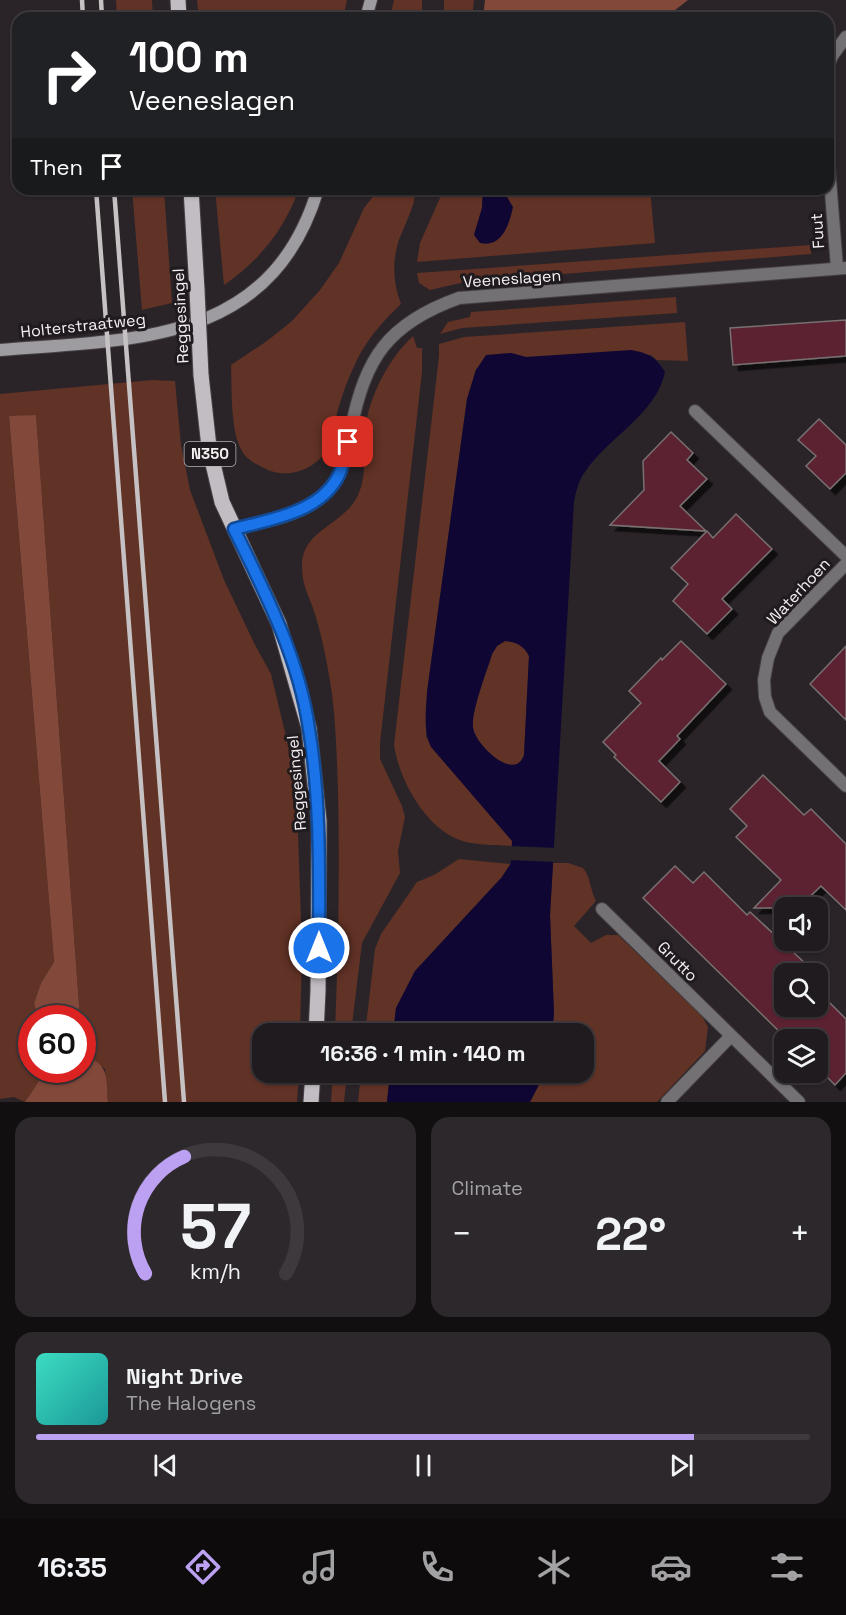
<!DOCTYPE html>
<meta charset="utf-8">
<style>
body{margin:0;font-family:"Space Grotesk",sans-serif;background:#2d282b;color:#f1f3f6;height:100vh;display:flex;flex-direction:column;font-size:22px;white-space:nowrap}
*{box-sizing:border-box;margin:0}
p{font-size:20px;color:#a2a1a4}
.icon{flex:none;width:33px;height:33px;fill:none;stroke:currentColor;stroke-width:2;stroke-linecap:round;stroke-linejoin:round}
.map{position:relative;height:1102px;overflow:hidden}
.drawer{display:flex;flex-direction:column;gap:15px;padding:15px;background:#120f10;flex:1}
.drawer>*{flex:none}
.guide{position:absolute;left:12px;top:12px;width:822px;height:183px;border-radius:18px;box-shadow:0 2px 4px #0004,0 0 0 2px #3d393c;background:#202124;color:#fff;overflow:hidden}
.fabs{position:absolute;left:774px;top:897px;display:grid;gap:12px}
.fabs a{display:grid;place-items:center;width:54px;height:54px;border-radius:12px;background:#201b1e;box-shadow:0 2px 4px #0004,0 0 0 2px #3d393c;font-size:30px}
.speed{position:absolute;left:18px;top:1005px;display:flex;gap:12px;font-size:30px;font-weight:700;text-align:center}
.speed>*{display:grid;place-content:center;width:78px;height:78px;border-radius:50%;background:#201b1e;box-shadow:0 2px 4px #0004,0 0 0 2px #3d393c;line-height:1}
.speed .limit{border:9px solid #d22;background:#fff;color:#111}
.pin{position:absolute;display:grid;place-items:center;width:51px;height:51px;color:#fff;margin:-26px;border-radius:12px;box-shadow:0 3px 9px #0006}
.me{position:absolute;width:66px;margin:-33px;rotate:0deg;stroke-linejoin:round;filter:drop-shadow(0 0 4px #0008)}
.turn{display:flex;align-items:center;gap:21px;height:126px;padding:0 18px;font-size:27px}
.turn .icon{width:78px;height:78px;stroke-width:2.5}
.turn b{display:block;font-size:42px;line-height:51px}
.then{display:flex;align-items:center;height:57px;padding:0 18px;background:#0003;gap:12px;font-size:22px}
.big{font-size:45px;font-weight:600;line-height:1.1}
.drawer .card{flex:1;display:flex;flex-direction:column;justify-content:center;gap:9px;min-width:0;padding:0 21px;border-radius:18px;background:#2d282b}
.drawer .dial{align-items:center;gap:0}
.dial svg{height:156px;overflow:visible;fill:none;stroke:#3d393c;stroke-width:7;stroke-linecap:round;text-anchor:middle}
.dial text{fill:#f1f3f6;stroke:none}
.song{display:flex;align-items:center;gap:18px}
.cover{width:72px;height:72px;border-radius:9px;background:linear-gradient(135deg,hsl(170 70% 55%),hsl(180 70% 35%))}
.played{height:6px;border-radius:3px;background:linear-gradient(90deg,#bca0f2 85%,#3d393c 85%)}
.keys{display:flex;justify-content:space-around;direction:ltr}
.heat{display:flex;justify-content:space-between;align-items:center;font-size:33px;direction:ltr}
.drawer .tiles{flex:1;display:grid;gap:15px;grid-template-columns:1fr 1fr}
.card:last-child{grid-column:span 2}
.trip{position:absolute;left:252px;top:1023px;width:342px;height:60px;border-radius:18px;background:#201b1e;box-shadow:0 2px 4px #0004,0 0 0 2px #3d393c;font-weight:600;line-height:60px;text-align:center}
.tab-bar{display:flex;height:96px;justify-content:space-around;align-items:center;background:#0d0b0c;color:#a2a1a4}
.tab-bar .icon{width:42px;height:42px}
.tab-bar .on{color:#bca0f2}
.tab-bar b{font-size:27px;color:#f1f3f6}
.map>svg:first-child{display:block}
.green{fill:#613226}
.forest{fill:#82483a}
.water{fill:#100633;fill-rule:evenodd}
.pier{fill:#2a2428}
.building{fill:#5b2330;stroke:#787071;stroke-width:1.5;filter:url(#shadow)}
.lines{fill:none;stroke-linecap:round;stroke-linejoin:round}
.minor-casing{stroke:#464144;stroke-width:14}
.tertiary-casing{stroke:#464144;stroke-width:14}
.secondary-casing{stroke:#464144;stroke-width:14}
.primary-casing{stroke:#464144;stroke-width:17}
.minor{stroke:#737174;stroke-width:12}
.tertiary{stroke:#737174;stroke-width:12}
.secondary{stroke:#9f9ca1;stroke-width:12}
.primary{stroke:#c1bdc3;stroke-width:15}
.rail{stroke:#c6c2c4;stroke-width:4.5}
.primary-bridge-casing{stroke:#464144;stroke-width:17;stroke-linecap:butt}
.primary-bridge{stroke:#c1bdc3;stroke-width:15}
.route-casing{stroke:#114b97;stroke-width:15}
.route{stroke:#1a73e8;stroke-width:10}
.labels{text-anchor:middle;stroke-width:6;stroke-linejoin:round;paint-order:stroke}
.shield{fill:#201b1e;stroke:#b4b0b2;stroke-width:1.5}
.shield-label{font-size:15px;font-weight:bold;fill:#f4f0f2}
.street-label{font-size:16px;fill:#f4f0f2;stroke:#201b1e}
</style>
<div class="map">
<svg width="846" height="1102" viewBox="0 0 846 1102">
<defs>
<filter id="shadow"><feDropShadow dx="5.5" dy="5.5" stdDeviation="0" flood-color="#0009"/></filter>
</defs>
<rect width="100%" height="100%" fill="#2a2428"/>
<path class="green" d="M 116,0 L 152,0 L 153,18 L 117,18 Z
M 197,0 L 347,0 L 343,18 L 199,18 Z
M 394,0 L 422,0 L 422,18 L 390,18 Z
M 444,0 L 474,0 L 472,18 L 444,18 Z
M 132,189 L 164,189 L 172,303 L 142,310 Z
M 215,189 L 299,189 C 284,230 260,260 224,285 Z
M 379,189 L 414,189 C 419,202 400,232 397,247 C 392,266 394,286 401,304 C 383,321 367,339 356,362 C 348,378 342,395 337,413 C 335,422 335,432 332,441 C 322,467 289,482 264,468 C 256,464 247,460 242,451 C 230,431 232,389 231,365 L 267,341 L 292,321 L 320,290 L 339,263 L 364,208 Z
M 444,189 L 483,189 L 482,208 L 474,235 L 509,200 L 502,189 L 650,189 L 655,243 L 417,262 L 420,243 Z
M 811,245 L 811,254 L 465,282 L 430,290 L 419,283 L 417,273 Z
M 676,297 L 677,313 L 462,328 L 440,334 L 448,322 L 470,317 L 471,312 Z
M 685,322 L 688,361 L 657,360 L 651,355 L 526,357 L 511,353 L 476,369 L 467,399 L 427,692 L 426,737 L 512,841 L 513,846 C 495,845 474,846 457,839 C 424,825 399,779 394,745 L 439,356 L 439,344 L 464,337 Z
M 413,336 L 417,348 L 422,348 L 422,372 L 380,743 L 380,759 L 402,806 L 405,817 L 398,851 L 400,873 L 362,943 L 351,1033 L 335,1033 C 338,953 340,874 338,793 C 337,760 336,727 332,694 C 328,667 323,640 315,614 C 310,597 302,587 302,567 C 301,529 344,526 358,495 C 366,478 364,459 364,441 C 365,404 386,361 413,336 Z
M 152,380 L 175,381 L 181,445 L 190,490 L 224,580 L 255,645 L 271,674 L 296,778 L 302,948 L 300,1033 L 262,1034 L 262,1072 L 299,1073 L 297,1102 L 108,1102 L 105,1069 L 91,1059 L 83,1060 L 82,1018 L 80,1018 L 36,415 L 9,417 L 54,962 L 41,983 L 34,1003 L 38,1018 L 32,1018 L 32,1070 L 46,1070 L 25,1102 L 14,1097 L 0,1099 L 0,394 Z
M 505,641 C 516,642 524,645 529,656 L 524,755 C 515,783 474,744 473,727 C 471,711 487,671 492,654 L 497,646 Z
M 459,859 L 511,864 L 502,877 L 415,971 L 396,1008 L 393,1033 L 365,1034 L 375,949 L 381,934 L 417,882 L 434,875 Z
M 553,863 L 568,863 L 583,868 C 591,878 590,890 596,901 L 574,926 L 591,943 L 606,935 L 618,935 L 702,1016 L 708,1027 L 705,1051 L 657,1102 L 530,1102 L 545,1073 L 584,1072 L 584,1034 L 552,1033 L 554,1014 L 550,915 Z
M 333,1073 L 347,1073 L 344,1102 L 331,1102 Z
M 361,1073 L 390,1073 L 387,1102 L 358,1102 Z"/>
<path class="forest" d="M 485,0 L 688,0 L 665,18 L 483,18 Z
M 36,415 L 80,1018 L 38,1018 L 34,1003 L 41,983 L 54,962 L 9,416 Z
M 91,1059 C 110,1066 106,1084 108,1102 L 25,1102 L 46,1070 L 82,1070 L 83,1060 Z"/>
<path class="water" d="M 483,189 L 502,189 L 513,207 C 509,225 502,248 480,243 L 474,235 L 482,208 Z
M 631,350 C 648,353 656,357 665,372 C 656,415 608,437 585,472 C 578,481 576,492 574,502 L 550,915 L 554,1014 L 552,1033 L 393,1034 L 396,1008 L 415,971 L 502,877 L 511,863 L 512,841 L 431,747 C 423,730 426,711 427,692 L 467,399 L 476,370 L 486,355 L 511,353 L 526,357 ZM 505,641 C 516,642 524,646 529,656 L 524,755 C 515,783 474,744 473,727 C 471,711 487,671 492,654 L 497,646 Z
M 390,1073 L 390,1072 L 545,1073 L 530,1102 L 387,1102 Z"/>
<path class="pier" d="M 510,846 L 557,848 L 556,862 L 508,860 Z"/>
<path class="building" d="M 846,320 L 846,356 L 733,365 L 730,328 Z
M 819,419 L 846,445 L 846,473 L 830,489 L 806,466 L 816,456 L 798,440 Z
M 671,432 L 693,453 L 687,460 L 707,479 L 680,506 L 706,531 L 610,525 L 644,490 L 643,461 Z
M 736,514 L 772,549 L 722,599 L 732,609 L 707,634 L 673,601 L 688,584 L 671,568 L 707,531 L 713,538 Z
M 681,641 L 726,684 L 677,736 L 680,739 L 659,761 L 680,782 L 661,802 L 614,757 L 616,755 L 603,742 L 641,703 L 629,691 L 661,658 L 662,660 Z
M 846,646 L 846,720 L 810,684 Z
M 763,775 L 804,815 L 811,809 L 846,844 L 846,910 L 821,886 L 798,908 L 754,908 L 781,880 L 736,837 L 747,826 L 730,809 Z
M 675,866 L 693,883 L 704,872 L 747,915 L 750,912 L 807,965 L 800,974 L 784,974 L 784,1006 L 818,1006 L 818,991 L 846,1019 L 846,1073 L 835,1085 L 818,1068 L 818,1040 L 788,1040 L 643,898 Z"/>
<g class="lines">
<g class="minor-casing">
<path id="minor" d="M 828,67 L 832,56 L 846,37
M 828,154 L 837,268
M 695,411 L 846,556
M 846,564 L 778,633 L 768,658 L 764,680 L 765,697 L 770,712 L 846,786
M 602,909 L 799,1102
M 667,1102 L 731,1036"/>
</g>
<g class="tertiary-casing">
<path id="tertiary" d="M 234,529 C 264,521 304,516 326,493 C 343,477 347,452 351,430 C 364,358 389,323 459,298 L 846,268"/>
</g>
<g class="secondary-casing">
<path id="secondary" d="M 366,18 L 371,0
M 0,350 C 134,339 271,345 318,189"/>
</g>
<g class="primary-casing">
<path id="primary" d="M 178,0 L 179,18
M 191,189 L 197,290
M 201,375 L 209,447 L 222,502 L 279,624 L 309,728 L 319,821 L 318,991 L 316,1034
M 311,1102 L 313,1072"/>
</g>
<use href="#minor" class="minor"/>
<use href="#tertiary" class="tertiary"/>
<use href="#secondary" class="secondary"/>
<use href="#primary" class="primary"/>
<path class="rail" d="M 82,0 L 83,18
M 101,0 L 102,18
M 96,189 L 165,1102
M 114,189 L 184,1102"/>
<g class="primary-bridge-casing">
<path id="primary-bridge" d="M 197,290 L 201,375"/>
</g>
<use href="#primary-bridge" class="primary-bridge"/>
</g>
<g class="lines">
<g class="route-casing">
<path id="route" d="M 319,948 C 319,875 321,802 309,729 C 299,658 265,592 234,529 C 272,519 325,512 341,470 C 344,461 346,452 348,442"/>
</g>
<use href="#route" class="route"/>
</g>
<g class="labels">
<rect class="shield" x="184.5" y="442" width="51" height="24" rx="4.5"/>
<g class="shield-label">
<text x="210" y="459">N350</text>
</g>
<g class="street-label">
<text transform="translate(817 231) rotate(-94)" y="6">Fuut</text>
<text transform="translate(512 278) rotate(-4)" y="6">Veeneslagen</text>
<text transform="translate(180 316) rotate(-93)" y="6">Reggesingel</text>
<text transform="translate(83 325) rotate(-6)" y="6">Holterstraatweg</text>
<text transform="translate(798 591) rotate(-47)" y="6">Waterhoen</text>
<text transform="translate(296 783) rotate(-95)" y="6">Reggesingel</text>
<text transform="translate(678 961) rotate(45)" y="6">Grutto</text>
</g>
</g>
</svg>
<div class="fabs">
<a><svg class="icon" aria-label="sound" viewBox="0 0 24 24"><path d="M4 9h4l5-4v14l-5-4H4zM17 9q2 3 0 6"/></svg></a>
<a><svg class="icon" aria-label="search" viewBox="0 0 24 24"><circle cx="10" cy="10" r="6"/><path d="M15 15l6 6"/></svg></a>
<a><svg class="icon" aria-label="layers" viewBox="0 0 24 24"><path d="M12 4l9 5-9 5-9-5zM3 14l9 5 9-5"/></svg></a>
</div>
<div class="speed"><div class="limit">60</div></div>
<div class="pin" style="left:348px;top:442px;background:#d93025"><svg class="icon" aria-label="arrive" viewBox="0 0 24 24"><path d="M6 21V4h12l-3 4 3 4H6"/></svg></div>
<svg class="me" style="left:319px;top:948px" viewBox="-20 -20 40 40"><circle r="17" fill="#1a73e8" stroke="#fff" stroke-width="3"/><path d="M0-11L8 9 0 5-8 9z" fill="#fff"/></svg>
<div class="trip">16:36 · 1 min · 140 m</div>
<div class="guide">
<div class="turn"><svg class="icon" aria-label="right" viewBox="0 0 24 24"><path d="M7 20v-9h11M14 6l5 5-5 5"/></svg><div><b>100 m</b>Veeneslagen</div></div>
<div class="then">Then<svg class="icon" aria-label="arrive" viewBox="0 0 24 24"><path d="M6 21V4h12l-3 4 3 4H6"/></svg></div>
</div>
</div>
<section class="drawer">
<div class="tiles">
<div class="card dial"><svg viewBox="0 0 100 80">
<path d="M14 69A42 42 0 1 1 86 69"/>
<path d="M14 69A42 42 0 0 1 34 9" stroke="#bca0f2"/>
<text x="50" y="56" font-size="32" font-weight="700">57</text>
<text x="50" y="72" font-size="11">km/h</text>
</svg></div>
<div class="card"><p>Climate</p>
<div class="heat"><a>−</a><b class="big">22°</b><a>+</a></div>
</div>
<div class="card">
<div class="song"><i class="cover"></i><div><b>Night Drive</b><p>The Halogens</p></div></div>
<div class="played"></div>
<div class="keys"><svg class="icon" aria-label="previous" viewBox="0 0 24 24"><path d="M18 5L8 12l10 7zM5 5v14"/></svg><svg class="icon" aria-label="pause" viewBox="0 0 24 24"><path d="M8 5v14M16 5v14"/></svg><svg class="icon" aria-label="next" viewBox="0 0 24 24"><path d="M6 5l10 7-10 7zM19 5v14"/></svg></div>
</div>
</div>
</section>
<nav class="tab-bar">
<b>16:35</b>
<svg class="icon on" aria-label="directions" viewBox="0 0 24 24"><path d="M12 3l9 9-9 9-9-9zM9 14v-3h6M13 9l2 2-2 2"/></svg>
<svg class="icon" aria-label="music" viewBox="0 0 24 24"><path d="M9 18V5l10-2v13"/><circle cx="6" cy="18" r="3"/><circle cx="16" cy="16" r="3"/></svg>
<svg class="icon" aria-label="phone" viewBox="0 0 24 24"><path d="M5 4h4l2 5-3 2q2 4 5 5l2-3 5 2v4C11 20 4 13 5 4z"/></svg>
<svg class="icon" aria-label="climate" viewBox="0 0 24 24"><path d="M12 3v18M4 7l16 10M4 17L20 7"/></svg>
<svg class="icon" aria-label="car" viewBox="0 0 24 24"><path d="M5 17H2v-5l4-1 3-4h7l3 4 3 1v5h-3M9 17h6M6 11h13"/><circle cx="7" cy="17" r="2"/><circle cx="17" cy="17" r="2"/></svg>
<svg class="icon" aria-label="filters" viewBox="0 0 24 24"><path d="M4 7h16M4 17h16"/><circle cx="9" cy="7" r="2"/><circle cx="15" cy="17" r="2"/></svg>
</nav>
